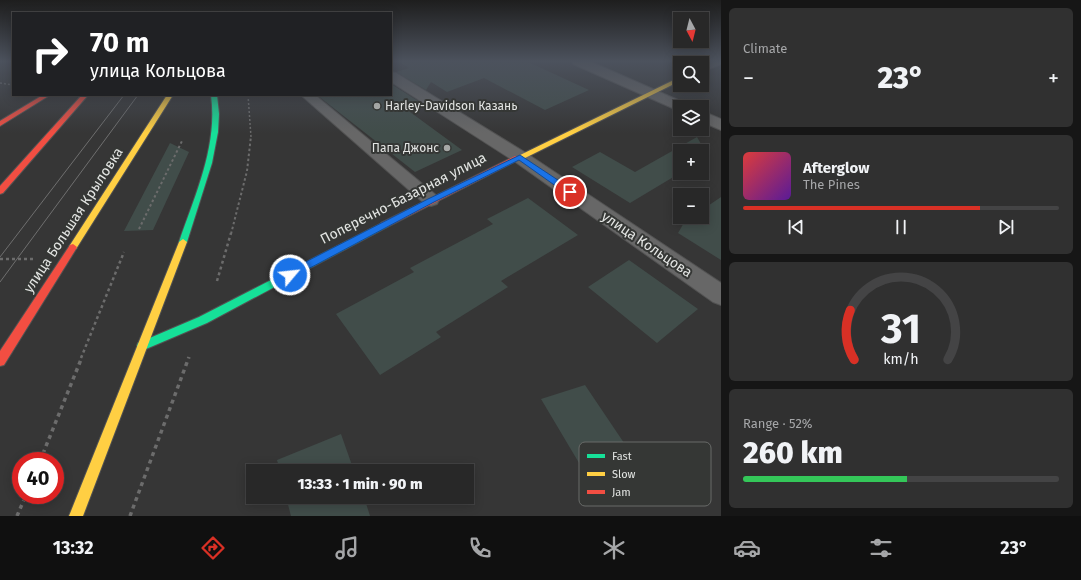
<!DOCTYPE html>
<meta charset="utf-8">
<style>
body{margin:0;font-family:"Fira Sans",sans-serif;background:#303030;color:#f1f3f6;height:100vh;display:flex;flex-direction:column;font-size:15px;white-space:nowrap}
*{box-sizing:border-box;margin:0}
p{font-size:13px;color:#a5a6a8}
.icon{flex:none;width:22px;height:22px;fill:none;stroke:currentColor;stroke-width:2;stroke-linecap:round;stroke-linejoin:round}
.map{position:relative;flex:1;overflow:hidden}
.side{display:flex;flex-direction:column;gap:8px;padding:8px;background:#161616;width:360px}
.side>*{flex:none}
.hud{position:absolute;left:12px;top:12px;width:380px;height:84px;border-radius:0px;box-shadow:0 2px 10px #0003,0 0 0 1px #444445;background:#202124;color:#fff;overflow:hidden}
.needle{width:26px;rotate:173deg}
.tools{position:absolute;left:673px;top:12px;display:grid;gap:8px}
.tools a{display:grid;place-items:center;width:36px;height:36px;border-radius:0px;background:#282828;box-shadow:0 2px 10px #0003,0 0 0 1px #444445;font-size:20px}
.speed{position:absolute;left:12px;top:452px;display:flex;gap:8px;font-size:20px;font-weight:700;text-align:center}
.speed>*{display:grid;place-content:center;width:52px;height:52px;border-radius:50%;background:#282828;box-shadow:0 2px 10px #0003,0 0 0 1px #444445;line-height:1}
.speed .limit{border:6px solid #d22;background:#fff;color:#111}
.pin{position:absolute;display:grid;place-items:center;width:34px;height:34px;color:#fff;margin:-17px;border:2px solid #fff;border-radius:50%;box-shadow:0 1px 4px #0007}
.me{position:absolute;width:44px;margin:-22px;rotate:62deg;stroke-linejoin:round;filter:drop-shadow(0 0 3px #0008)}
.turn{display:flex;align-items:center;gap:14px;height:84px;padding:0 12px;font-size:18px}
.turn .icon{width:52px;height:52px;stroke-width:2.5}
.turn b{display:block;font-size:28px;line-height:34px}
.big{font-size:30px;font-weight:800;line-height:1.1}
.side .widget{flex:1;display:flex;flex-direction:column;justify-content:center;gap:6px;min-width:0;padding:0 14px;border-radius:6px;background:#303030}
.side .dial{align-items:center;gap:0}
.dial svg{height:104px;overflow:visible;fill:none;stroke:#444445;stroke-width:7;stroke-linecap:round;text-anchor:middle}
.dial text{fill:#f1f3f6;stroke:none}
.song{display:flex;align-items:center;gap:12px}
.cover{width:48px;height:48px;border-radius:6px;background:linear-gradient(135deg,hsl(0 70% 55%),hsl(270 70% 35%))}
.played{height:4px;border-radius:2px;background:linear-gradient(90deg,#d93025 75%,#444445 75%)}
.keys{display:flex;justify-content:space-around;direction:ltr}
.heat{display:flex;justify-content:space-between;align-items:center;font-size:22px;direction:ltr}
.charge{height:6px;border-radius:3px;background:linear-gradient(90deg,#34c759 52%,#444445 0)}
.trip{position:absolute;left:246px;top:464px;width:228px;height:40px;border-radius:0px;background:#282828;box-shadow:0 2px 10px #0003,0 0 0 1px #444445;font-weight:800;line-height:40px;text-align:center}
.menu{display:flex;height:64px;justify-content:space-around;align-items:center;background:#101010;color:#a5a6a8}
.menu .icon{width:28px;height:28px}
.menu .active{color:#d93025}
.menu b{font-size:18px;color:#f1f3f6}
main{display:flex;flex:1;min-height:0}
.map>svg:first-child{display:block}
.building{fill:#414d4a}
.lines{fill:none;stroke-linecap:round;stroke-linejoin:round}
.lane-casing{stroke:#525252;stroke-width:2}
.street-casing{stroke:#525252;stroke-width:2}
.fast-casing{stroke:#525252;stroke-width:2}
.slow-casing{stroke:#525252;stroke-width:2}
.jam-casing{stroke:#525252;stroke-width:2}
.path-far3{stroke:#6c6c6c;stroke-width:1.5;stroke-dasharray:2 2;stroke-linecap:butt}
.path-far2{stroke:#6c6c6c;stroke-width:2;stroke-dasharray:2.5 2.5;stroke-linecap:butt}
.path-far1{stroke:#6c6c6c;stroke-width:2.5;stroke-dasharray:3 3;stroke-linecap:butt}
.path{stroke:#6c6c6c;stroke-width:3.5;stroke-dasharray:4 4;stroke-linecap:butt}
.lane{fill:#676767;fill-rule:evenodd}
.street{fill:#676767;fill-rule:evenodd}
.fast{fill:#16e098;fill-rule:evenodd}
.slow{fill:#ffcf43;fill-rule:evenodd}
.jam{fill:#f24e42;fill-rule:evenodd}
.tram{stroke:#6f6f6f;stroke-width:1}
.route{fill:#1a73e8;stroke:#114b97}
.poi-dot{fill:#a6a8a6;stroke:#353735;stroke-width:1.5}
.labels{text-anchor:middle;stroke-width:4;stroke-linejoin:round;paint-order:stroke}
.far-poi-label{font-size:12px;fill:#e3e5e3;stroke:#353735;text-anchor:start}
.street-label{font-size:14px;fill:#e3e5e3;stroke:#353735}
.key{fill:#353735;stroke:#696b69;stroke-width:1}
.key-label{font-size:11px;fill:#e3e5e3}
</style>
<main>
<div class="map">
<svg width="721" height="516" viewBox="0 0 721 516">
<rect width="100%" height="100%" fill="#363636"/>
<path class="building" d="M 398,61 L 526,61 L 589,90 L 545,110 L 484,78 L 447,92 L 431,82 L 426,90 L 396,72 L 409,68 Z
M 391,84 L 418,101 L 410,112 L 462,150 L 415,172 L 317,95 L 391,95 Z
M 697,137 L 708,156 L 702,160 L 702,151 L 680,151 L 680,173 L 630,203 L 572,167 L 600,152 L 635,172 Z
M 170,143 L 189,152 L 153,230 L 124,231 Z
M 721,197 L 721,260 L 678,233 L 685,221 L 691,217 L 702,217 L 702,210 Z
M 528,198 L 578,235 L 501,281 L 508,287 L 436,332 L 441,337 L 380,375 L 336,314 L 414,272 L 410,268 L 493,224 L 487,219 Z
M 629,260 L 698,309 L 657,343 L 588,287 Z
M 585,385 L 653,486 L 604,505 L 541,399 Z
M 341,434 L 354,471 L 280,471 L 277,460 Z
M 286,497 L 364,497 L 370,516 L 291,516 Z"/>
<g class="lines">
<g class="lane-casing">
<path id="lane" d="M 301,95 L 315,95 L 437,196 L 439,200 L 437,204 L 431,206 L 425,204 Z"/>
</g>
<g class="street-casing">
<path id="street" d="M 572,61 L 589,61 L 687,104 L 689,107 L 680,107 L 680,111 L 677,110 L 573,64 Z
M 707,61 L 721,61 L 721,64 L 702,72 L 702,63 Z
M 391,72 L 396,73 L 526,153 L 721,283 L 721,305 L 713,302 L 514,161 L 391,82 Z
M 702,111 L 721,119 L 721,130 L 702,122 Z"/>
</g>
<g class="fast-casing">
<path id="fast" d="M 211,95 L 217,95 L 219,114 L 218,132 L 212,163 L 187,242 L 183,245 L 179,242 C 195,195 218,146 211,95 Z
M 384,222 L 388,225 L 387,227 L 207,323 L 146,349 L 142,351 L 138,349 L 137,346 L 138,343 L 199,317 Z"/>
</g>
<g class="slow-casing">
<path id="slow" d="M 680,77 L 680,81 L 521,160 L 518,160 L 514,158 Z
M 167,95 L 173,95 L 76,249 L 70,249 L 69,247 L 70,245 Z
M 183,239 L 187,242 L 83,516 L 69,516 L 179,242 Z"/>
</g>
<g class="jam-casing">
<path id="jam" d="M 43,95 L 50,95 L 0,126 L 0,121 Z
M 82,95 L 88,95 L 3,193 L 0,194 L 0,186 Z
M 515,156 L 518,156 L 522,158 L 387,227 L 381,227 L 380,225 L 381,223 Z
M 73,244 L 77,247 L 76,249 L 4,365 L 0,366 L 0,351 L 70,245 Z"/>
</g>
<path class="path-far3" d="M 0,83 L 13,85
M 248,95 L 251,137"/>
<path class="path-far2" d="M 139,229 L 182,141
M 231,234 L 247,171 L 251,136"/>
<path class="path-far1" d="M 0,259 L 33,259
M 217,281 L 231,233
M 81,358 L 124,252"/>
<path class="path" d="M 40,461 L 82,357
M 17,516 L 26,495
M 130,516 L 189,357"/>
<use href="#lane" class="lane"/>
<use href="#street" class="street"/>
<use href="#fast" class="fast"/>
<use href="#slow" class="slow"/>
<use href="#jam" class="jam"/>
<path class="tram" d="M 0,257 L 124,95
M 0,282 L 138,95"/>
</g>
<linearGradient id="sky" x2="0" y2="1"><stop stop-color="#1e1e1e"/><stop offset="0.46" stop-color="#4c525d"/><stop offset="1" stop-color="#4c525d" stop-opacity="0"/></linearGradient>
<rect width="721" height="133" fill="url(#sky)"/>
<path class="route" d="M 520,155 L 573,190 L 573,194 L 567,194 L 519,160 L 434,202 L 293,277 L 286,277 L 285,275 L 286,272 L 428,199 Z"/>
<g class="poi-dot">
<circle cx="377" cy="106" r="4"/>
<circle cx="447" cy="148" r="4"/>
</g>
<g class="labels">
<g class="far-poi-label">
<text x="385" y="110">Harley-Davidson Казань</text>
<text x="439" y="152" text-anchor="end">Папа Джонс</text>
</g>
<g class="street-label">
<text transform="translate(403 198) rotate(-27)" y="5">Поперечно-Базарная улица</text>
<text transform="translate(73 220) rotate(-57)" y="5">улица Большая Крыловка</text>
<text transform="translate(647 244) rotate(34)" y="5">улица Кольцова</text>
</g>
</g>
<rect x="579" y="442" width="132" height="64" rx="6" class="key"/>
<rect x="587" y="454" width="18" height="4" fill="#16e098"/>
<rect x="587" y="472" width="18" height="4" fill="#ffcf43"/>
<rect x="587" y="490" width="18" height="4" fill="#f24e42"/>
<g class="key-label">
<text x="612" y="460">Fast</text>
<text x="612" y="478">Slow</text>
<text x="612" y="496">Jam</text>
</g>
</svg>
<div class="tools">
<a><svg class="needle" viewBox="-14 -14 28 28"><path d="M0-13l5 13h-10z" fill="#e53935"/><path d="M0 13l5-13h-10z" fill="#a5a6a8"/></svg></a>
<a><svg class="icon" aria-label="search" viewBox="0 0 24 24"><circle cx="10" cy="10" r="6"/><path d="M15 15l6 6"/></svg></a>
<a><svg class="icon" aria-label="layers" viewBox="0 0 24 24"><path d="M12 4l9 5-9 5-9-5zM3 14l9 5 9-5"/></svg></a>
<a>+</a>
<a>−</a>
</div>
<div class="speed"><div class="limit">40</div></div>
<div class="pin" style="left:570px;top:192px;background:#d93025"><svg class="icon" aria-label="arrive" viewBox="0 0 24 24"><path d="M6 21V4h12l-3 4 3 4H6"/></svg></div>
<svg class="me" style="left:290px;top:275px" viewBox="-20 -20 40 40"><circle r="17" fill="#1a73e8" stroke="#fff" stroke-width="3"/><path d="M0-11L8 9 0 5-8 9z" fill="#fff"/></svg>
<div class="trip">13:33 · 1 min · 90 m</div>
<div class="hud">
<div class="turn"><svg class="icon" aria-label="right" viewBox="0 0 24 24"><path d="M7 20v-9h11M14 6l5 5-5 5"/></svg><div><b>70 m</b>улица Кольцова</div></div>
</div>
</div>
<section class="side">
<div class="widget"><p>Climate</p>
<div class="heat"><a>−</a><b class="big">23°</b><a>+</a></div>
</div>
<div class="widget">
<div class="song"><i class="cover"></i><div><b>Afterglow</b><p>The Pines</p></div></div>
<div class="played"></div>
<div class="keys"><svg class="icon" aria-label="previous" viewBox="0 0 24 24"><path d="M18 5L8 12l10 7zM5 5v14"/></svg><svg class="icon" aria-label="pause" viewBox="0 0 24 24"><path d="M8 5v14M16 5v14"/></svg><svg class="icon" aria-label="next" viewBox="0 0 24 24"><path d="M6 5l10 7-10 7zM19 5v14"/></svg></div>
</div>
<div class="widget dial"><svg viewBox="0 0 100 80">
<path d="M14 69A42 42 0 1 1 86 69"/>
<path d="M14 69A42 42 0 0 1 11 31" stroke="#d93025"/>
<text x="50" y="56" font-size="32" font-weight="700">31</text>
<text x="50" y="72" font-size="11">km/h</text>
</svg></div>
<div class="widget"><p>Range · 52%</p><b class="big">260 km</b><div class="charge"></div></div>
</section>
</main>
<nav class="menu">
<b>13:32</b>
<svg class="icon active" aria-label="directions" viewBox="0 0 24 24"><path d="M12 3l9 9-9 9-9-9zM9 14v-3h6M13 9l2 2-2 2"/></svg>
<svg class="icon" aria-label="music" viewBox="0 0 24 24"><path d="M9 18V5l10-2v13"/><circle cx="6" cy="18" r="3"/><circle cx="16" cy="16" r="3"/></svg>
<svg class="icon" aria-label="phone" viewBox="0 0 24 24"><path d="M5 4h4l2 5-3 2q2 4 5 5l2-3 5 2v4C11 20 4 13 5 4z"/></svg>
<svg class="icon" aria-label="climate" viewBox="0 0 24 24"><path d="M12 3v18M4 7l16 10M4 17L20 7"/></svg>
<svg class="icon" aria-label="car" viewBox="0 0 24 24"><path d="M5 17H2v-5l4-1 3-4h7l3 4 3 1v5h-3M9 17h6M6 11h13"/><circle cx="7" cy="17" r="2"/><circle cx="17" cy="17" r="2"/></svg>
<svg class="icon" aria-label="filters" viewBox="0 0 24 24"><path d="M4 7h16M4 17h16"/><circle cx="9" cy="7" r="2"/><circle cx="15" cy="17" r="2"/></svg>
<b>23°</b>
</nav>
